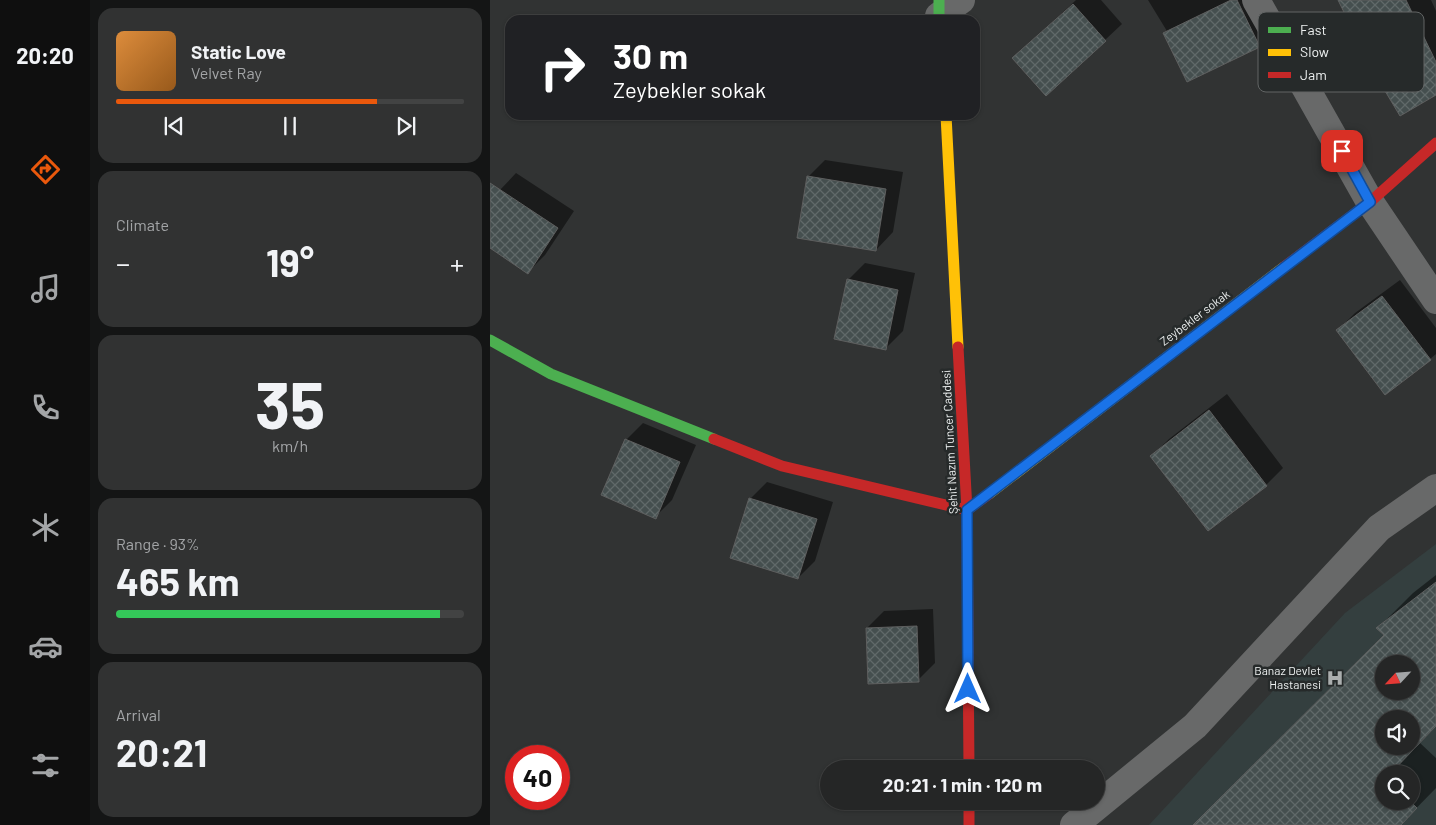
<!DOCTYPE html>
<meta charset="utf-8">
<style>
body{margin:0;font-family:Barlow,sans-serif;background:#313232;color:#f1f3f6;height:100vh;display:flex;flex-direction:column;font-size:19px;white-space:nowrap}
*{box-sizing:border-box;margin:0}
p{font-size:16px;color:#a3a5a7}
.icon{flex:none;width:28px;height:28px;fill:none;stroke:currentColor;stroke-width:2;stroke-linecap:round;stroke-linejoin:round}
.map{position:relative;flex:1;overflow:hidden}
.details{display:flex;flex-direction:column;gap:8px;padding:8px;background:#141515;width:400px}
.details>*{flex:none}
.top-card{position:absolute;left:15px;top:15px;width:475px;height:105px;border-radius:15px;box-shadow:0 1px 4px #0004,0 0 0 1px #424343;background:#202124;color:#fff;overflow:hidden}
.needle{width:32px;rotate:244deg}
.fabs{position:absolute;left:885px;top:655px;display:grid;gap:10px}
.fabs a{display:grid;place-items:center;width:45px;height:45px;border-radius:50%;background:#252626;box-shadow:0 1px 4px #0004,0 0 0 1px #424343;font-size:25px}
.speed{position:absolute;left:15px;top:745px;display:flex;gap:10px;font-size:25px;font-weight:700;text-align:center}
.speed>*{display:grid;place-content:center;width:65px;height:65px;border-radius:50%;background:#252626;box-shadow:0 1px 4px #0004,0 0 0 1px #424343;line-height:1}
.speed .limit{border:8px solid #d22;background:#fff;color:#111}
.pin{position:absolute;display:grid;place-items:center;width:42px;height:42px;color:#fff;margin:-21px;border-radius:10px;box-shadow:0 2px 8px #0006}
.me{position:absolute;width:55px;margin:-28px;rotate:0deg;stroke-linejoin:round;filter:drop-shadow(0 0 4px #0008)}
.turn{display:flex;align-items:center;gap:18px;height:105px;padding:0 25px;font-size:22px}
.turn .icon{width:65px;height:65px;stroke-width:2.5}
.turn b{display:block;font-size:35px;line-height:42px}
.big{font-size:38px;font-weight:700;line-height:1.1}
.details .tile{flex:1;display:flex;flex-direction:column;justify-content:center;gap:8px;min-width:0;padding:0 18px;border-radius:15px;background:#313232}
.details .dial{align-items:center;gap:0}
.dial b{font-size:65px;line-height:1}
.song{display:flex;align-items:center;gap:15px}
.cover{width:60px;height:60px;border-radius:8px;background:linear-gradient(135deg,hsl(30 70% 55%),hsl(30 70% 35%))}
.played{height:5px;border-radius:2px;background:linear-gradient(90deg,#ea580c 75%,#424343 75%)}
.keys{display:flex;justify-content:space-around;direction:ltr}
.heat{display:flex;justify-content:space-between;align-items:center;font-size:28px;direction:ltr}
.charge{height:8px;border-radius:4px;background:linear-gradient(90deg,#34c759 93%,#424343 0)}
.trip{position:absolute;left:330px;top:760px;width:285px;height:50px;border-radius:25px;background:#252626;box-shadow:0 1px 4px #0004,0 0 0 1px #424343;font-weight:700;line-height:50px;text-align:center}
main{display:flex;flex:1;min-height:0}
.tab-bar{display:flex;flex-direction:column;width:90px;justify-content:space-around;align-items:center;background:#0f0f0f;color:#a3a5a7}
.tab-bar .icon{width:35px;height:35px}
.tab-bar .selected{color:#ea580c}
.tab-bar b{font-size:22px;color:#f1f3f6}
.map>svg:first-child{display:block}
.built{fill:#343f3f;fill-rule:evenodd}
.shadow{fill:#0007;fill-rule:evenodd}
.building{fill:url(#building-cross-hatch);stroke:#5e5f5f;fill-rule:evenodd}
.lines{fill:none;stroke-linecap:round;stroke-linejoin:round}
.street{stroke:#686969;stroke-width:28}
.fast{stroke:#4caf50;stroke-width:11}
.slow{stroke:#ffc107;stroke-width:11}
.jam{stroke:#c62828;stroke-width:11}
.route-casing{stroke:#114b97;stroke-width:12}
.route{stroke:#1a73e8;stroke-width:9}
.labels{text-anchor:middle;stroke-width:5;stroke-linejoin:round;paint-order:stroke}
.street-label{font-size:12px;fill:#edf0f0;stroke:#262a2a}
.poi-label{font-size:12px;fill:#edf0f0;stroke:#262a2a;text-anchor:end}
.key{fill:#262a2a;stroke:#626565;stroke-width:1}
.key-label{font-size:14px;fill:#edf0f0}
</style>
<main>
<nav class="tab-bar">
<b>20:20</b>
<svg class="icon selected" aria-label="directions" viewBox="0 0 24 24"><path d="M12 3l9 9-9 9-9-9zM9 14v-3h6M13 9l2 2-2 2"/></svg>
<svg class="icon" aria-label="music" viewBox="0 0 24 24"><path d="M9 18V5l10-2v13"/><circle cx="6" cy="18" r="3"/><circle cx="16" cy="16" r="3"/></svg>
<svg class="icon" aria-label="phone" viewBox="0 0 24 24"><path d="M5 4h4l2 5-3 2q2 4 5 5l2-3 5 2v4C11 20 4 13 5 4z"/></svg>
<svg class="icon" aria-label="climate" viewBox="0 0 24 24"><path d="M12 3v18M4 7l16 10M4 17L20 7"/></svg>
<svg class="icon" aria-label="car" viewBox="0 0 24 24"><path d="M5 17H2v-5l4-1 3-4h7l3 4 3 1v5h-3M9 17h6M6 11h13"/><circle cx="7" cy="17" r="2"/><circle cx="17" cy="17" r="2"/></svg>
<svg class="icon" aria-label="filters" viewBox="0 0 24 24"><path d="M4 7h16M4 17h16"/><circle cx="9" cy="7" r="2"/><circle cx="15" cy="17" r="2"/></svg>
</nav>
<section class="details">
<div class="tile">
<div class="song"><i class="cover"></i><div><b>Static Love</b><p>Velvet Ray</p></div></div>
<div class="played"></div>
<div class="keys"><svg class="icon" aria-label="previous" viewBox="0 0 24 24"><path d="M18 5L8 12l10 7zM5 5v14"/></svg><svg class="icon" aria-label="pause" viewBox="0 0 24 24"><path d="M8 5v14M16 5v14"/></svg><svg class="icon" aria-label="next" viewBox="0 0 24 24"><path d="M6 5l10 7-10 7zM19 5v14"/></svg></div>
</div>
<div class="tile"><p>Climate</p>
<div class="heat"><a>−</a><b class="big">19°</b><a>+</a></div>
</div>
<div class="tile dial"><b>35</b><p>km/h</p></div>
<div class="tile"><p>Range · 93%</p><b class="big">465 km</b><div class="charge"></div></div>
<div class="tile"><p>Arrival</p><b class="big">20:21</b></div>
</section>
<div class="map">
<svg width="946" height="825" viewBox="0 0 946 825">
<defs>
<pattern id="building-cross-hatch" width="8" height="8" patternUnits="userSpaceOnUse" patternTransform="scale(1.25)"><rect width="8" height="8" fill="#454f4f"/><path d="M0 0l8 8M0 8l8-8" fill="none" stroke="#606969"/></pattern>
</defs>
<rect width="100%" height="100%" fill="#313333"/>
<path class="built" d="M 946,544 L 946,825 L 659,825 L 855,613 ZM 894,664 L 921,664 L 921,691 L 894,691 ZM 894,719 L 921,719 L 921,746 L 894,746 ZM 894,774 L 921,774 L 921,801 L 894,801 Z"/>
<path class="shadow" d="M 586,0 L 611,0 L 632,24 L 615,40 L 524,58 Z
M 658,0 L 772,0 L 786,29 L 769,46 L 705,77 Z
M 849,0 L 941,0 L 946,11 L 946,94 Z
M 335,160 L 413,172 L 403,232 L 386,250 L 318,177 Z
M 26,173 L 84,211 L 55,255 L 38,272 L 0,247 L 0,204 L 10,190 Z
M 375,263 L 425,273 L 413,331 L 396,348 L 358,280 Z
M 910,280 L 946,328 L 946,354 L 940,359 L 848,330 L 865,313 Z
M 737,394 L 793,468 L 776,485 L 662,456 L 679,439 Z
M 153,423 L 206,445 L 182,500 L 165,517 L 136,440 Z
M 277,482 L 343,502 L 325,561 L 308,578 L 260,499 Z
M 946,575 L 946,726 L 930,743 L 946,758 L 946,788 L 910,825 L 723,825 L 896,635 L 888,628 L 923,593 ZM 894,664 L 921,664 L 921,691 L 894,691 ZM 894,719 L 921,719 L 921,746 L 894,746 ZM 894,774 L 921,774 L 921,801 L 894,801 Z
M 443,609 L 445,663 L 428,680 L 377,628 L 394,611 Z"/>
<path class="building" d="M 741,0 L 747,0 L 770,47 L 697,82 L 673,33 Z
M 848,0 L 916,0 L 946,62 L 946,95 L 910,116 L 882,69 L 883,71 Z
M 583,4 L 616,41 L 556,96 L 522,58 Z
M 317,176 L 396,189 L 386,251 L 307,238 Z
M 0,183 L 68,228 L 38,274 L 0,248 Z
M 357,279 L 408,290 L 396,350 L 344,339 Z
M 892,296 L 941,360 L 895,395 L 846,330 Z
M 719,410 L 777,486 L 718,531 L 660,456 Z
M 135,439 L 190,462 L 166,519 L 111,495 Z
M 259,498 L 327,519 L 308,579 L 240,558 Z
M 946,582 L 946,726 L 900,774 L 894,774 L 894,801 L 920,801 L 927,808 L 911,825 L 703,825 L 894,635 L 886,628 ZM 894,664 L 921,664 L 921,691 L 894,691 ZM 894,719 L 921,719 L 921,746 L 894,746 Z
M 427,626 L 429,682 L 378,684 L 376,628 Z"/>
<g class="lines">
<path class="street" d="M 766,0 L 880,202 L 946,300
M 449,16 L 471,0
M 584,825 L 705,726 L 889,528 L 946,488"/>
<path class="fast" d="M 449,0 L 449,20
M 0,340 L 61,374 L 224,439"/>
<path class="slow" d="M 456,115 L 468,347
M 499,494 L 794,267"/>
<path class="jam" d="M 794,267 L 880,202 L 946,143
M 468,347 L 477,510 L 479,769
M 224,439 L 292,466 L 477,510 L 499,494
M 479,801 L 479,825"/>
</g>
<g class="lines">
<g class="route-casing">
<path id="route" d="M 478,689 L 477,510 L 880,202 L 852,151"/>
</g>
<use href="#route" class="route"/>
</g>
<defs>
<g id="hospital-bare" transform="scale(1.35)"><path d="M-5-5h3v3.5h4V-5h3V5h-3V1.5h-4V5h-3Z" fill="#abaeae" stroke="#262a2a" stroke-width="2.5" paint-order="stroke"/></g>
</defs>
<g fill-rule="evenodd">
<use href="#hospital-bare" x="845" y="678"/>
</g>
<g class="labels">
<g class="street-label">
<text transform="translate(705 318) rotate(-37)" y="4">Zeybekler sokak</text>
<text transform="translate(460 442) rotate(-93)" y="4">Şehit Nazım Tuncer Caddesi</text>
</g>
<g class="poi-label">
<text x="831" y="675">Banaz Devlet<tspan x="831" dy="14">Hastanesi</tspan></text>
</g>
</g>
<rect x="768" y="12" width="166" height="80" rx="8" class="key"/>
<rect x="778" y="27" width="23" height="6" fill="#4caf50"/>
<rect x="778" y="49" width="23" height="7" fill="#ffc107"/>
<rect x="778" y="72" width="23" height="6" fill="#c62828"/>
<g class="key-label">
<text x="810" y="35">Fast</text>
<text x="810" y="57">Slow</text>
<text x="810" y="80">Jam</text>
</g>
</svg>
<div class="fabs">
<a><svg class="needle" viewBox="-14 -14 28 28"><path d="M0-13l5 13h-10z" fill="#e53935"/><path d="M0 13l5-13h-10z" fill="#a3a5a7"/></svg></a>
<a><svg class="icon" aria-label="sound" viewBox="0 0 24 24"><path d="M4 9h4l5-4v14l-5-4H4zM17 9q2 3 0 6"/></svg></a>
<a><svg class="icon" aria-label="search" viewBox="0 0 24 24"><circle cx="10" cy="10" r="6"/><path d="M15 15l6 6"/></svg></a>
</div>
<div class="speed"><div class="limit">40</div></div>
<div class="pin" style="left:852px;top:151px;background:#d93025"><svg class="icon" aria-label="arrive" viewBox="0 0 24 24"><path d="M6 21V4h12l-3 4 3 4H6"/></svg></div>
<svg class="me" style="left:478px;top:689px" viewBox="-20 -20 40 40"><path d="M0-17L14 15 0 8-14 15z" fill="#1a73e8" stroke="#fff" stroke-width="4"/></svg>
<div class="trip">20:21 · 1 min · 120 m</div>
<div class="top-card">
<div class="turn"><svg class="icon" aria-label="right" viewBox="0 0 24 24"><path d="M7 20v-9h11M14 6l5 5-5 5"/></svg><div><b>30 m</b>Zeybekler sokak</div></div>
</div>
</div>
</main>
